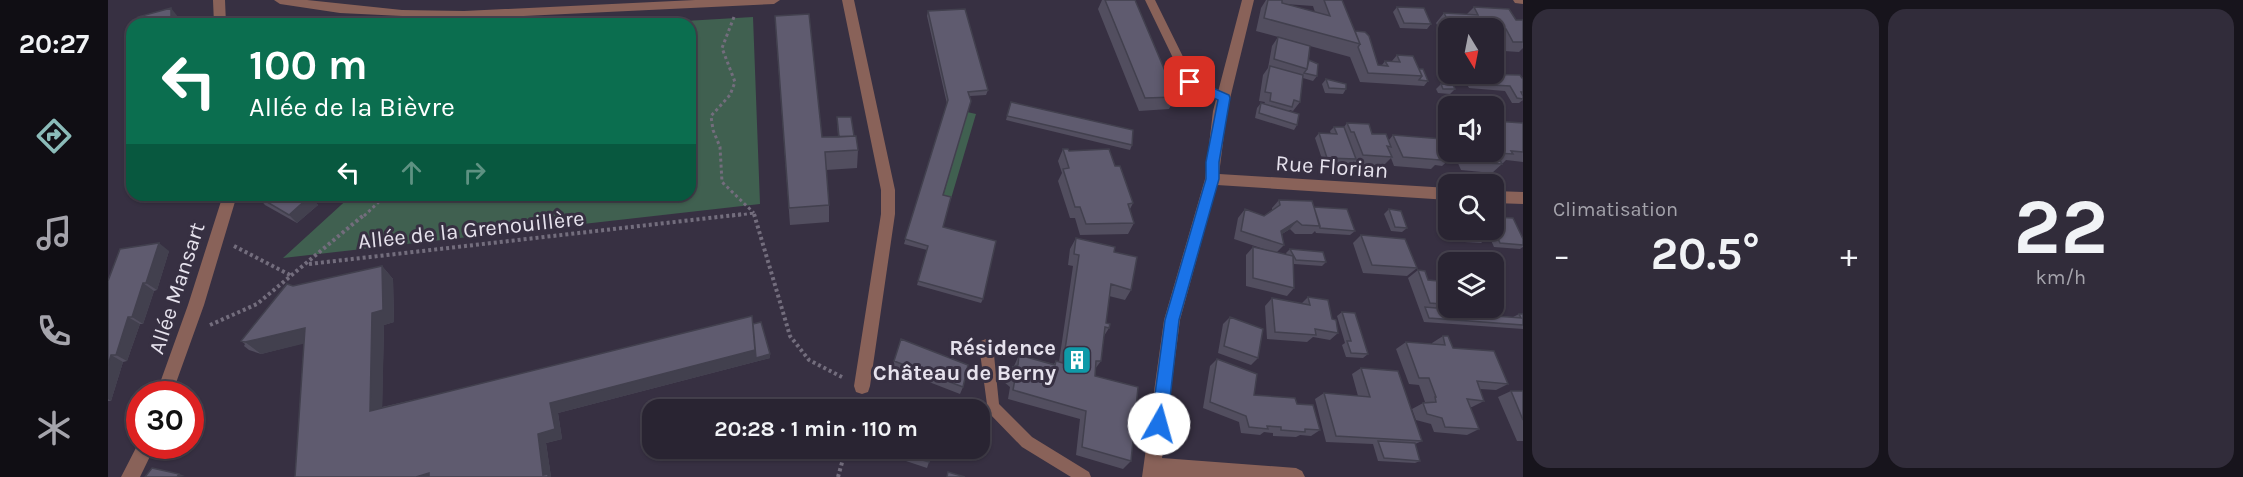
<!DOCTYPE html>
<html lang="fr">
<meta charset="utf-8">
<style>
body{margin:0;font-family:Karla,sans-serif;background:#312c3a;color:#f1f3f6;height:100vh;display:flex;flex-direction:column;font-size:22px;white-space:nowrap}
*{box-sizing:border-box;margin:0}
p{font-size:20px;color:#a5a4ac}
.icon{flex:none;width:33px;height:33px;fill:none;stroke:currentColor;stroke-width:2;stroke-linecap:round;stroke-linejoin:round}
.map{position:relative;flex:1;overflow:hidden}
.panel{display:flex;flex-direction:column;gap:9px;padding:9px;background:#17141c;width:720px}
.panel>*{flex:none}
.guide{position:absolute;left:18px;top:18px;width:570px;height:183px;border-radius:18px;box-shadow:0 2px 4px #0004,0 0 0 2px #45414d;background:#0b6e4f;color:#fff;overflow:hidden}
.needle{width:39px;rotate:170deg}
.buttons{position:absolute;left:1330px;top:18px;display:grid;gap:12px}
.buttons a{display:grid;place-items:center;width:66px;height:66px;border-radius:12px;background:#292432;box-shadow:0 2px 4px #0004,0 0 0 2px #45414d;font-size:30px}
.speed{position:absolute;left:18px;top:381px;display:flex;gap:12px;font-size:30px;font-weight:700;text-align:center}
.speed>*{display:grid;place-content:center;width:78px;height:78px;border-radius:50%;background:#292432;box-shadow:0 2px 4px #0004,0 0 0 2px #45414d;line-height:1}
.speed .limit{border:9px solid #d22;background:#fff;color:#111}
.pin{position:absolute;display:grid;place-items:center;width:51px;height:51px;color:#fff;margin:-26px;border-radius:12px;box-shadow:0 3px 9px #0006}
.me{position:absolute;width:66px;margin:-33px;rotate:7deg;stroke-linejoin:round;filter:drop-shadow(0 0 4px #0008)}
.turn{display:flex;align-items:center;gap:21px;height:126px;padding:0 24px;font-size:27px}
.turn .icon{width:78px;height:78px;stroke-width:2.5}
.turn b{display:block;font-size:42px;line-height:51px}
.lanes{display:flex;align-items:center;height:57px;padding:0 24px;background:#0003;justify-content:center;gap:30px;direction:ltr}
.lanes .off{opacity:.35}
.big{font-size:45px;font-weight:700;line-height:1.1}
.panel .tile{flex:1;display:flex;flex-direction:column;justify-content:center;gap:9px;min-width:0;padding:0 21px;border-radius:18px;background:#312c3a}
.panel .dial{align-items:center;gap:0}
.dial b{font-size:78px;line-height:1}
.heat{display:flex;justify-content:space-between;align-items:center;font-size:33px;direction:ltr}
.panel .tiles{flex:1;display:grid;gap:9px;grid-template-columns:repeat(2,1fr)}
.trip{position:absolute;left:534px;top:399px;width:348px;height:60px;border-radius:18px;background:#292432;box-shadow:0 2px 4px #0004,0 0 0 2px #45414d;font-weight:700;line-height:60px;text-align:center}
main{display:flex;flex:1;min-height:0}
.tabs{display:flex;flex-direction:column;width:108px;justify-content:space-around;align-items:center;background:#100e14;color:#a5a4ac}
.tabs .icon{width:42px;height:42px}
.tabs .active{color:#8bbbb9}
.tabs b{font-size:27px;color:#f1f3f6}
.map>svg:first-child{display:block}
.green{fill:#406050}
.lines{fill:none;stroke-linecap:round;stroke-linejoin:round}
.path-far1{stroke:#736d7d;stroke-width:3;stroke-dasharray:3 3;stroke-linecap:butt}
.path{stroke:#736d7d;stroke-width:4;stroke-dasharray:3 3;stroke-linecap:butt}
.service{fill:#896259;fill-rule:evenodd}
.minor{fill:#896259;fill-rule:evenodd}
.wall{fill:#524e5f;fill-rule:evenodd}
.shaded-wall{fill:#42404e}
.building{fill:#5f5b6f;stroke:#42404e;stroke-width:1.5}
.route{fill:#1a73e8;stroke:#114b97;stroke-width:1.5}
.labels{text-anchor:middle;stroke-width:6;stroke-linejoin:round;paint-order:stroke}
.street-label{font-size:22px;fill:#e6e2ed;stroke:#373042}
.poi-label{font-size:22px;font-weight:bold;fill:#e6e2ed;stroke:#373042;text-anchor:end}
</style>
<main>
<nav class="tabs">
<b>20:27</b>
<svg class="icon active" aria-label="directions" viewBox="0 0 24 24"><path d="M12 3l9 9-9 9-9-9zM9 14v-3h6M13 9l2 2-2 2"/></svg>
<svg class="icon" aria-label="music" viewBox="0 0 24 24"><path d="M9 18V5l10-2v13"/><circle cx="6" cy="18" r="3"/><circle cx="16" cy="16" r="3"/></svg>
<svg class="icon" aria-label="phone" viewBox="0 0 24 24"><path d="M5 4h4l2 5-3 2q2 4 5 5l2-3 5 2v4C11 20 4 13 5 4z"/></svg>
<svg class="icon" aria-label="climate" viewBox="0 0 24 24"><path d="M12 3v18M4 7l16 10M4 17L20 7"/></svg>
</nav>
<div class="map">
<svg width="1415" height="477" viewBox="0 0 1415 477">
<rect width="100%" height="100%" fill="#373042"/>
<path class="green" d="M 645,17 L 652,204 L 175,258 L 244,195 L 582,195 L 582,24 L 526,24 Z
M 859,112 L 868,114 L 842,202 L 834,200 Z"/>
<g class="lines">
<path class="path-far1" d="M 626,17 L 614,48 L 627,82 L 622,95 L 603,116 L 605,130 L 612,147 L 614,182 L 646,213
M 256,216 L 278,195
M 624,216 L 646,213 L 647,216"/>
<path class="path" d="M 646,214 L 682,336 L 701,360 L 734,377
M 126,246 L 184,276
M 201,264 L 636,214
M 102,325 L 149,304 L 257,214
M 730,477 L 738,448"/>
<path class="service" d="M 1037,0 L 1047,0 L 1086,79 L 1121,95 L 1122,98 L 1121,101 L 1113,101 L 1078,85 Z
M 878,339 L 883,341 L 885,345 L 891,404 L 924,437 L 981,472 L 983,477 L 963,477 L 914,447 L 880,412 L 871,345 L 873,341 Z"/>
<path class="minor" d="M 105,0 L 117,0 L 118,24 L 106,24 Z
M 166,0 L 199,0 L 294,10 L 356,11 L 587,0 L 672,0 L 666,4 L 356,19 L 232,13 L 172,4 Z
M 734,0 L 746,0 L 787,190 L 787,214 L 762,386 L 760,392 L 754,394 L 748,392 L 746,386 L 773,214 L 773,190 Z
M 1134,0 L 1146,0 L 1119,111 L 1111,174 L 1341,188 L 1341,200 L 1109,185 L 1072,320 L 1054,458 L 1188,468 L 1194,471 L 1197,477 L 1034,477 L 1056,320 L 1097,179 L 1105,111 Z
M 1405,0 L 1415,0 L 1415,4 L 1407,3 Z
M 1386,191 L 1415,192 L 1415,204 L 1386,203 Z
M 115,195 L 129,195 L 96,305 L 64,394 L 48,394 L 80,305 Z
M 32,440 L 32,446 L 47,446 L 32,477 L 13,477 Z"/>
</g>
<path class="wall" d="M 994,0 L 1027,0 L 1068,97 L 1061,109 L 1031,111 L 990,9 Z
M 1158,0 L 1234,0 L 1247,31 L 1270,65 L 1274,65 L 1277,61 L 1284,61 L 1289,55 L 1311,69 L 1320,81 L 1316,86 L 1252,82 L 1242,57 L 1202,46 L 1201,60 L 1209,76 L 1205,81 L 1195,78 L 1192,102 L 1185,111 L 1182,110 L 1181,111 L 1189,125 L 1186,130 L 1147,118 L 1149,108 L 1153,103 L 1156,104 L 1157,102 L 1151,101 L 1155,75 L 1160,68 L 1164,46 L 1170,37 L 1200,45 L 1148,31 L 1153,8 ZM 1177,4 L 1205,6 L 1207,12 Z
M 1289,7 L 1323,24 L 1319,29 L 1292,28 L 1285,12 Z
M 1366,7 L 1408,20 L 1415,20 L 1415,48 L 1411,52 L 1396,51 L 1389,38 L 1386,38 L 1386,28 L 1341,28 L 1340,47 L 1328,23 L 1336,13 L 1359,14 Z
M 820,11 L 880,90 L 878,95 L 862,96 L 835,195 L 835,227 L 875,299 L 873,303 L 809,285 L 819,250 L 796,244 L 839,104 L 819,16 Z
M 668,35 L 714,137 L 730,137 L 729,117 L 746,136 L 750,150 L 749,168 L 718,170 L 721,205 L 721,222 L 682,225 Z
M 1360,74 L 1415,78 L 1415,100 L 1411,103 L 1404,103 L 1397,91 L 1361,88 L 1356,78 Z
M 1218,79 L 1238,89 L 1235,94 L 1217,93 L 1214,84 Z
M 1333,84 L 1347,89 L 1342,94 L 1330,93 L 1328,89 Z
M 903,102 L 1024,145 L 1022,150 L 898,120 Z
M 1239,123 L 1281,140 L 1285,135 L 1337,143 L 1335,146 L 1343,158 L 1334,166 L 1327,165 L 1323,169 L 1286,166 L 1283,158 L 1275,166 L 1247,164 L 1246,161 L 1244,164 L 1215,162 L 1207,138 L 1211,133 L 1223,134 L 1222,131 L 1226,127 L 1236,127 Z
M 1415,123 L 1415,162 L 1398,160 L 1395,163 L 1393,163 L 1394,164 L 1384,173 L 1353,170 L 1345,152 L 1386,152 Z
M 955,149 L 1007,166 L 1025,203 L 1022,209 L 1026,223 L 1020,234 L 972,235 L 967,218 L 962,218 L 950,181 L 954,173 L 950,161 Z
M 150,195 L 209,195 L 204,199 L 210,205 L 189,223 L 157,205 L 149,196 Z
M 1171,200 L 1206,207 L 1247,231 L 1242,235 L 1208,233 L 1207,231 L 1204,234 L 1187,234 L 1182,229 L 1174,234 L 1176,245 L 1168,253 L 1179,255 L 1178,253 L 1182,249 L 1218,262 L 1214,266 L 1186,264 L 1186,288 L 1179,296 L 1138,286 L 1138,255 L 1145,247 L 1165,252 L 1126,239 L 1130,218 L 1137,209 L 1156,216 L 1164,210 L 1164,208 Z
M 1281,209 L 1299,228 L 1294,232 L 1283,231 L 1276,214 Z
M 1335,213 L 1341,214 L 1341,230 L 1386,230 L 1415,239 L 1415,247 L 1412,249 L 1386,247 L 1381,236 L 1377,236 L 1378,239 L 1373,243 L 1340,241 L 1330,218 Z
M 1253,235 L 1309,268 L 1299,276 L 1255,273 L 1245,243 Z
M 968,238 L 1006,252 L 1023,290 L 1017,300 L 1001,296 L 998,323 L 1001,328 L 996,336 L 993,361 L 987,369 L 987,376 L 1023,461 L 1015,469 L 968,455 L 972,419 L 900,399 L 902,387 L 896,382 L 902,368 L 906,366 L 911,355 L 946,364 L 948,361 L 951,362 L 965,266 L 960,265 L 962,249 Z
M 61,251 L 49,290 L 46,291 L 35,324 L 32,324 L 19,361 L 15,362 L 3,401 L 0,401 L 0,281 Z
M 274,266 L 285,279 L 286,322 L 276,325 L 274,407 L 645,324 L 662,354 L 662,358 L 450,413 L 454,439 L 438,443 L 443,477 L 187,477 L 196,343 L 153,354 L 141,350 L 136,346 L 137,344 L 133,341 L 185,286 Z
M 1341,268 L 1341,308 L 1373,315 L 1405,317 L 1411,314 L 1415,314 L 1415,329 L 1316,322 L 1300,278 L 1310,270 L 1320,280 L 1333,281 L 1331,276 Z
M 1200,297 L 1224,319 L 1230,333 L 1222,340 L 1205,337 L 1199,342 L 1159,339 L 1157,306 L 1164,298 L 1193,304 Z
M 1234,312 L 1260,354 L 1255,358 L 1238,357 L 1234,345 L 1237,343 L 1229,316 Z
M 1122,317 L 1150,358 L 1143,365 L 1110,353 L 1115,324 Z
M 1335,336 L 1345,348 L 1400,384 L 1388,390 L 1372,389 L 1376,401 L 1364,407 L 1362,407 L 1371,429 L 1359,435 L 1326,432 L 1323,424 L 1308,420 L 1304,409 L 1317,402 L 1311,385 L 1301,384 L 1288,349 L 1298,342 L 1324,344 L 1324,343 Z
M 1109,359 L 1146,395 L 1189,404 L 1212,430 L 1203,436 L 1192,435 L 1188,437 L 1165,436 L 1165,433 L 1156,432 L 1152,435 L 1133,433 L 1131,422 L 1095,408 L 1102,366 Z
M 786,361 L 855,387 L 852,394 L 785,368 Z
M 1253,368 L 1314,441 L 1307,444 L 1312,461 L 1307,463 L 1270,461 L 1265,444 L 1218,442 L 1207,399 L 1216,393 L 1250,396 L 1244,374 Z
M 1403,391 L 1415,391 L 1415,441 L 1409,441 L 1390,397 Z
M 785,448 L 821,462 L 819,468 L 783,456 Z"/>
<path class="shaded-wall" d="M 63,8 L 71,18 L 71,24 L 63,24 Z
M 198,195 L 209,195 L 204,199 L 210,205 L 189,223 L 181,215 Z
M 1189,221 L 1182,229 L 1166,239 L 1173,231 Z
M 51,243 L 61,251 L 49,290 L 38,283 Z
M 274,266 L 285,279 L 286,322 L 276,325 L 274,420 L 262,411 L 264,313 Z
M 35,283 L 46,291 L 35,324 L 24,317 Z
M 20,317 L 32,324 L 19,361 L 8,355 Z
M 197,328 L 211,340 L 153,354 L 137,342 Z
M 645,328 L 662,354 L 662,358 L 450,413 L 454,439 L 438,443 L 443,477 L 437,477 L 435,475 L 430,434 L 442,403 Z
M 3,355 L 15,362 L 3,401 L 0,399 L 0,365 Z
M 321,473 L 326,477 L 308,477 Z
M 71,474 L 77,476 L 69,477 Z"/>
<path class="building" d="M 997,0 L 1027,0 L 1068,97 L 1037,98 Z
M 1160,0 L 1174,0 L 1174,3 L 1222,16 L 1216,0 L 1234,0 L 1252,44 L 1156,18 Z
M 1289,7 L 1316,8 L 1323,24 L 1296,23 Z
M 1366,7 L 1401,9 L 1408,20 L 1415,20 L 1415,42 L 1405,42 L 1398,29 L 1377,28 L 1378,28 L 1344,28 L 1336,13 L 1370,15 Z
M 63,8 L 63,24 L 29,24 L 30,17 Z
M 857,9 L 880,90 L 860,92 L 863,101 L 835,195 L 843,197 L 835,227 L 888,241 L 875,299 L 810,281 L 820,246 L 797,239 L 840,100 L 820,11 Z
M 701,14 L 714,137 L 748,136 L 750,150 L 717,152 L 721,205 L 681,208 L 667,16 Z
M 1247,31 L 1257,32 L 1261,36 L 1270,65 L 1280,66 L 1277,61 L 1292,62 L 1289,55 L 1305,56 L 1314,76 L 1260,73 L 1250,47 L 1252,44 Z
M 1170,37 L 1202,46 L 1199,69 L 1166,59 Z
M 1201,60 L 1210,64 L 1209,76 L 1196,73 L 1199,69 Z
M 1162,66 L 1195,75 L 1192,102 L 1186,100 L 1184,107 L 1162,101 L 1163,93 L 1157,92 Z
M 1311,69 L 1315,69 L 1320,81 L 1311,80 L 1314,76 Z
M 1361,74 L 1412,75 L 1414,78 L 1415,78 L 1415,92 L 1413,92 L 1415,96 L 1415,99 L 1409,98 L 1402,86 L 1366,84 Z
M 1218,79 L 1238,84 L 1238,89 L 1221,88 Z
M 1333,84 L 1345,85 L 1347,89 L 1335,89 Z
M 903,102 L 1025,130 L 1024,145 L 899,116 Z
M 1153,103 L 1191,114 L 1189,125 L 1151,113 Z
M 729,117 L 743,117 L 746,136 L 731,137 Z
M 1386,121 L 1415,123 L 1415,152 L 1403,151 L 1405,154 L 1388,153 L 1394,164 L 1363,162 L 1358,152 L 1386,152 Z
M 1239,123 L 1261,124 L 1264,134 L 1278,134 L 1283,147 L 1279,146 L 1284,157 L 1255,155 L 1246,132 L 1243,132 Z
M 1226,127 L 1236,127 L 1248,159 L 1219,158 L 1211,133 L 1229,134 Z
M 1285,135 L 1335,139 L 1337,143 L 1333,143 L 1343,158 L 1330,155 L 1332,160 L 1295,157 Z
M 955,149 L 960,149 L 961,151 L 1001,149 L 1007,166 L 1012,166 L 1025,203 L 1020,204 L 1026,223 L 978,224 L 972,207 L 967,207 L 955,169 L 961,168 Z
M 150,195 L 200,195 L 202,196 L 181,215 L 149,196 Z
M 1171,200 L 1204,201 L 1212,226 L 1194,225 L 1189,221 L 1173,231 L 1176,245 L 1133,231 L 1137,209 L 1156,216 L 1172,205 Z
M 1206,207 L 1239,209 L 1247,231 L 1212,228 Z
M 1281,209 L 1293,211 L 1299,228 L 1287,227 Z
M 1335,213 L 1341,214 L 1341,227 Z
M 1386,217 L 1405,218 L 1415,239 L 1415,245 L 1392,243 L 1387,232 L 1381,231 L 1380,230 L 1386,230 Z
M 1342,230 L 1374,230 L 1378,239 L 1345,237 Z
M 1253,235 L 1297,239 L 1309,268 L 1264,265 Z
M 968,238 L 1007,247 L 1006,252 L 1029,257 L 1023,290 L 1003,284 L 998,323 L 1002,324 L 1001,328 L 997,327 L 993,361 L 988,361 L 987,376 L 1030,387 L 1023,461 L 974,447 L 978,411 L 905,390 L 907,379 L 901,373 L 902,368 L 910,365 L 911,355 L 947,365 L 948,361 L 955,363 L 971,255 L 966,254 Z
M 51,243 L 38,283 L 35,283 L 24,317 L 20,317 L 8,355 L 3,355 L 0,365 L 0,281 L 12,249 Z
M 1145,247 L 1185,256 L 1186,288 L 1145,278 Z
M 1182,249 L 1215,252 L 1218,262 L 1188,260 Z
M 274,266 L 275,310 L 264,313 L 262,411 L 644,316 L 647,350 L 442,403 L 447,429 L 430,434 L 435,475 L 440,474 L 440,477 L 321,477 L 321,473 L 308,477 L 187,477 L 197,328 L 137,342 L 133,341 L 179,284 L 185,286 Z
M 1310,270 L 1317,271 L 1320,280 L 1341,282 L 1341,294 L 1329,293 L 1333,304 L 1322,303 Z
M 1200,297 L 1220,300 L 1224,319 L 1228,320 L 1230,333 L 1207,329 L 1208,335 L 1167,332 L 1164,298 L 1202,305 Z
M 1330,297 L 1341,298 L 1341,308 L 1370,308 L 1373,315 L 1413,318 L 1411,314 L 1415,314 L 1415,325 L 1321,318 L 1317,307 L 1328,308 L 1333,304 Z
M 1234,312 L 1247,313 L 1260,354 L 1243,353 L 1239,341 L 1243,341 Z
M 1122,317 L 1155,329 L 1150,358 L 1116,346 Z
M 653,322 L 662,354 L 648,358 L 645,324 Z
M 1335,336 L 1340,336 L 1345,348 L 1386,351 L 1400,384 L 1369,381 L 1376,401 L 1359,399 L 1371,429 L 1337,427 L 1334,418 L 1319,414 L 1315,403 L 1328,402 L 1327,397 L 1328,397 L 1321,378 L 1311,378 L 1298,342 L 1337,345 Z
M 793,339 L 860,365 L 855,387 L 786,361 Z
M 1109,359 L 1149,374 L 1146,395 L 1187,398 L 1189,404 L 1205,405 L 1212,430 L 1197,429 L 1197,432 L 1173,430 L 1173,427 L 1159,426 L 1160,429 L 1141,427 L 1138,416 L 1102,402 Z
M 1253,368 L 1290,371 L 1314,441 L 1228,436 L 1216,393 L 1262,397 Z
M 1403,391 L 1415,391 L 1415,420 Z
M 799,401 L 826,410 L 797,410 Z
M 1270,441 L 1307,443 L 1312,461 L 1276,458 Z
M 785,448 L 825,448 L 821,462 L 785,451 Z
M 44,468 L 71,474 L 69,477 L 37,477 Z
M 840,472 L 857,477 L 839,477 Z"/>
<path class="route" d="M 1082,78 L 1121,95 L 1122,98 L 1111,162 L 1111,179 L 1071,320 L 1059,424 L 1056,430 L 1051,432 L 1045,430 L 1043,424 L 1057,320 L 1098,179 L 1098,162 L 1110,100 L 1077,85 L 1077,79 Z"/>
<defs>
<g id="building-square" transform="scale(1.5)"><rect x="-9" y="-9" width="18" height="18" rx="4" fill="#0f9aa8" stroke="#373042"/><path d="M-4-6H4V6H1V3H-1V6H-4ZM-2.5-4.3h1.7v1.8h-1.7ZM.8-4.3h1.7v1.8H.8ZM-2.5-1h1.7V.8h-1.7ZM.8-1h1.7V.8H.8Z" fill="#fff"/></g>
</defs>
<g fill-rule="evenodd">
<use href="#building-square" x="969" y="360"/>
</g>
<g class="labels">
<g class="street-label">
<text transform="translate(1224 166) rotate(4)" y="8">Rue Florian</text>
<text transform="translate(363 229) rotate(-6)" y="8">Allée de la Grenouillère</text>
<text transform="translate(68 288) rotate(-72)" y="8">Allée Mansart</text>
</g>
<g class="poi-label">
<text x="948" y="355">Résidence<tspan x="948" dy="25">Château de Berny</tspan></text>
</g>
</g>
</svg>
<div class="buttons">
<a><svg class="needle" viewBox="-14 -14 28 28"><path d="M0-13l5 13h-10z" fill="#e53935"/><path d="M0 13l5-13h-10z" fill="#a5a4ac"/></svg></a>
<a><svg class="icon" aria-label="sound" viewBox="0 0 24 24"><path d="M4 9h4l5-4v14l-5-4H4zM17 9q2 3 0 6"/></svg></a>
<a><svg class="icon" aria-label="search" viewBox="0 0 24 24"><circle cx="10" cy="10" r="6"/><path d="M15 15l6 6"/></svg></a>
<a><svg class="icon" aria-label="layers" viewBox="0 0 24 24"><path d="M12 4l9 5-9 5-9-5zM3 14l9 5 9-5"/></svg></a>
</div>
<div class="speed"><div class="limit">30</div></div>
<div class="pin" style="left:1082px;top:82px;background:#d93025"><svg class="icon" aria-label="arrive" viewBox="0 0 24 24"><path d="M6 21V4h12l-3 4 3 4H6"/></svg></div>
<svg class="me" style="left:1051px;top:424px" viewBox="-20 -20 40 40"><circle r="19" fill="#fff"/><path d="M0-13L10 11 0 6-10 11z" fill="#1a73e8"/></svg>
<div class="trip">20:28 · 1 min · 110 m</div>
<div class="guide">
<div class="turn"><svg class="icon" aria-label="left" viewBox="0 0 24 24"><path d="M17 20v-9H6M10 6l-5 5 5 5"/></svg><div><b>100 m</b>Allée de la Bièvre</div></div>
<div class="lanes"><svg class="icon" aria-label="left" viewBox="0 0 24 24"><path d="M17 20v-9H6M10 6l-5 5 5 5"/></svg><svg class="icon off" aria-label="ahead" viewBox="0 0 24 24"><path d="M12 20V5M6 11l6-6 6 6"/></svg><svg class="icon off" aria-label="right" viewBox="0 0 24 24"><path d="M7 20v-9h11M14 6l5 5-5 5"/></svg></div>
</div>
</div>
<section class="panel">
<div class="tiles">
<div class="tile"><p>Climatisation</p>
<div class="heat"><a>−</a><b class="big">20.5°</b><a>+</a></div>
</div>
<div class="tile dial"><b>22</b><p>km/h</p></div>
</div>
</section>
</main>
